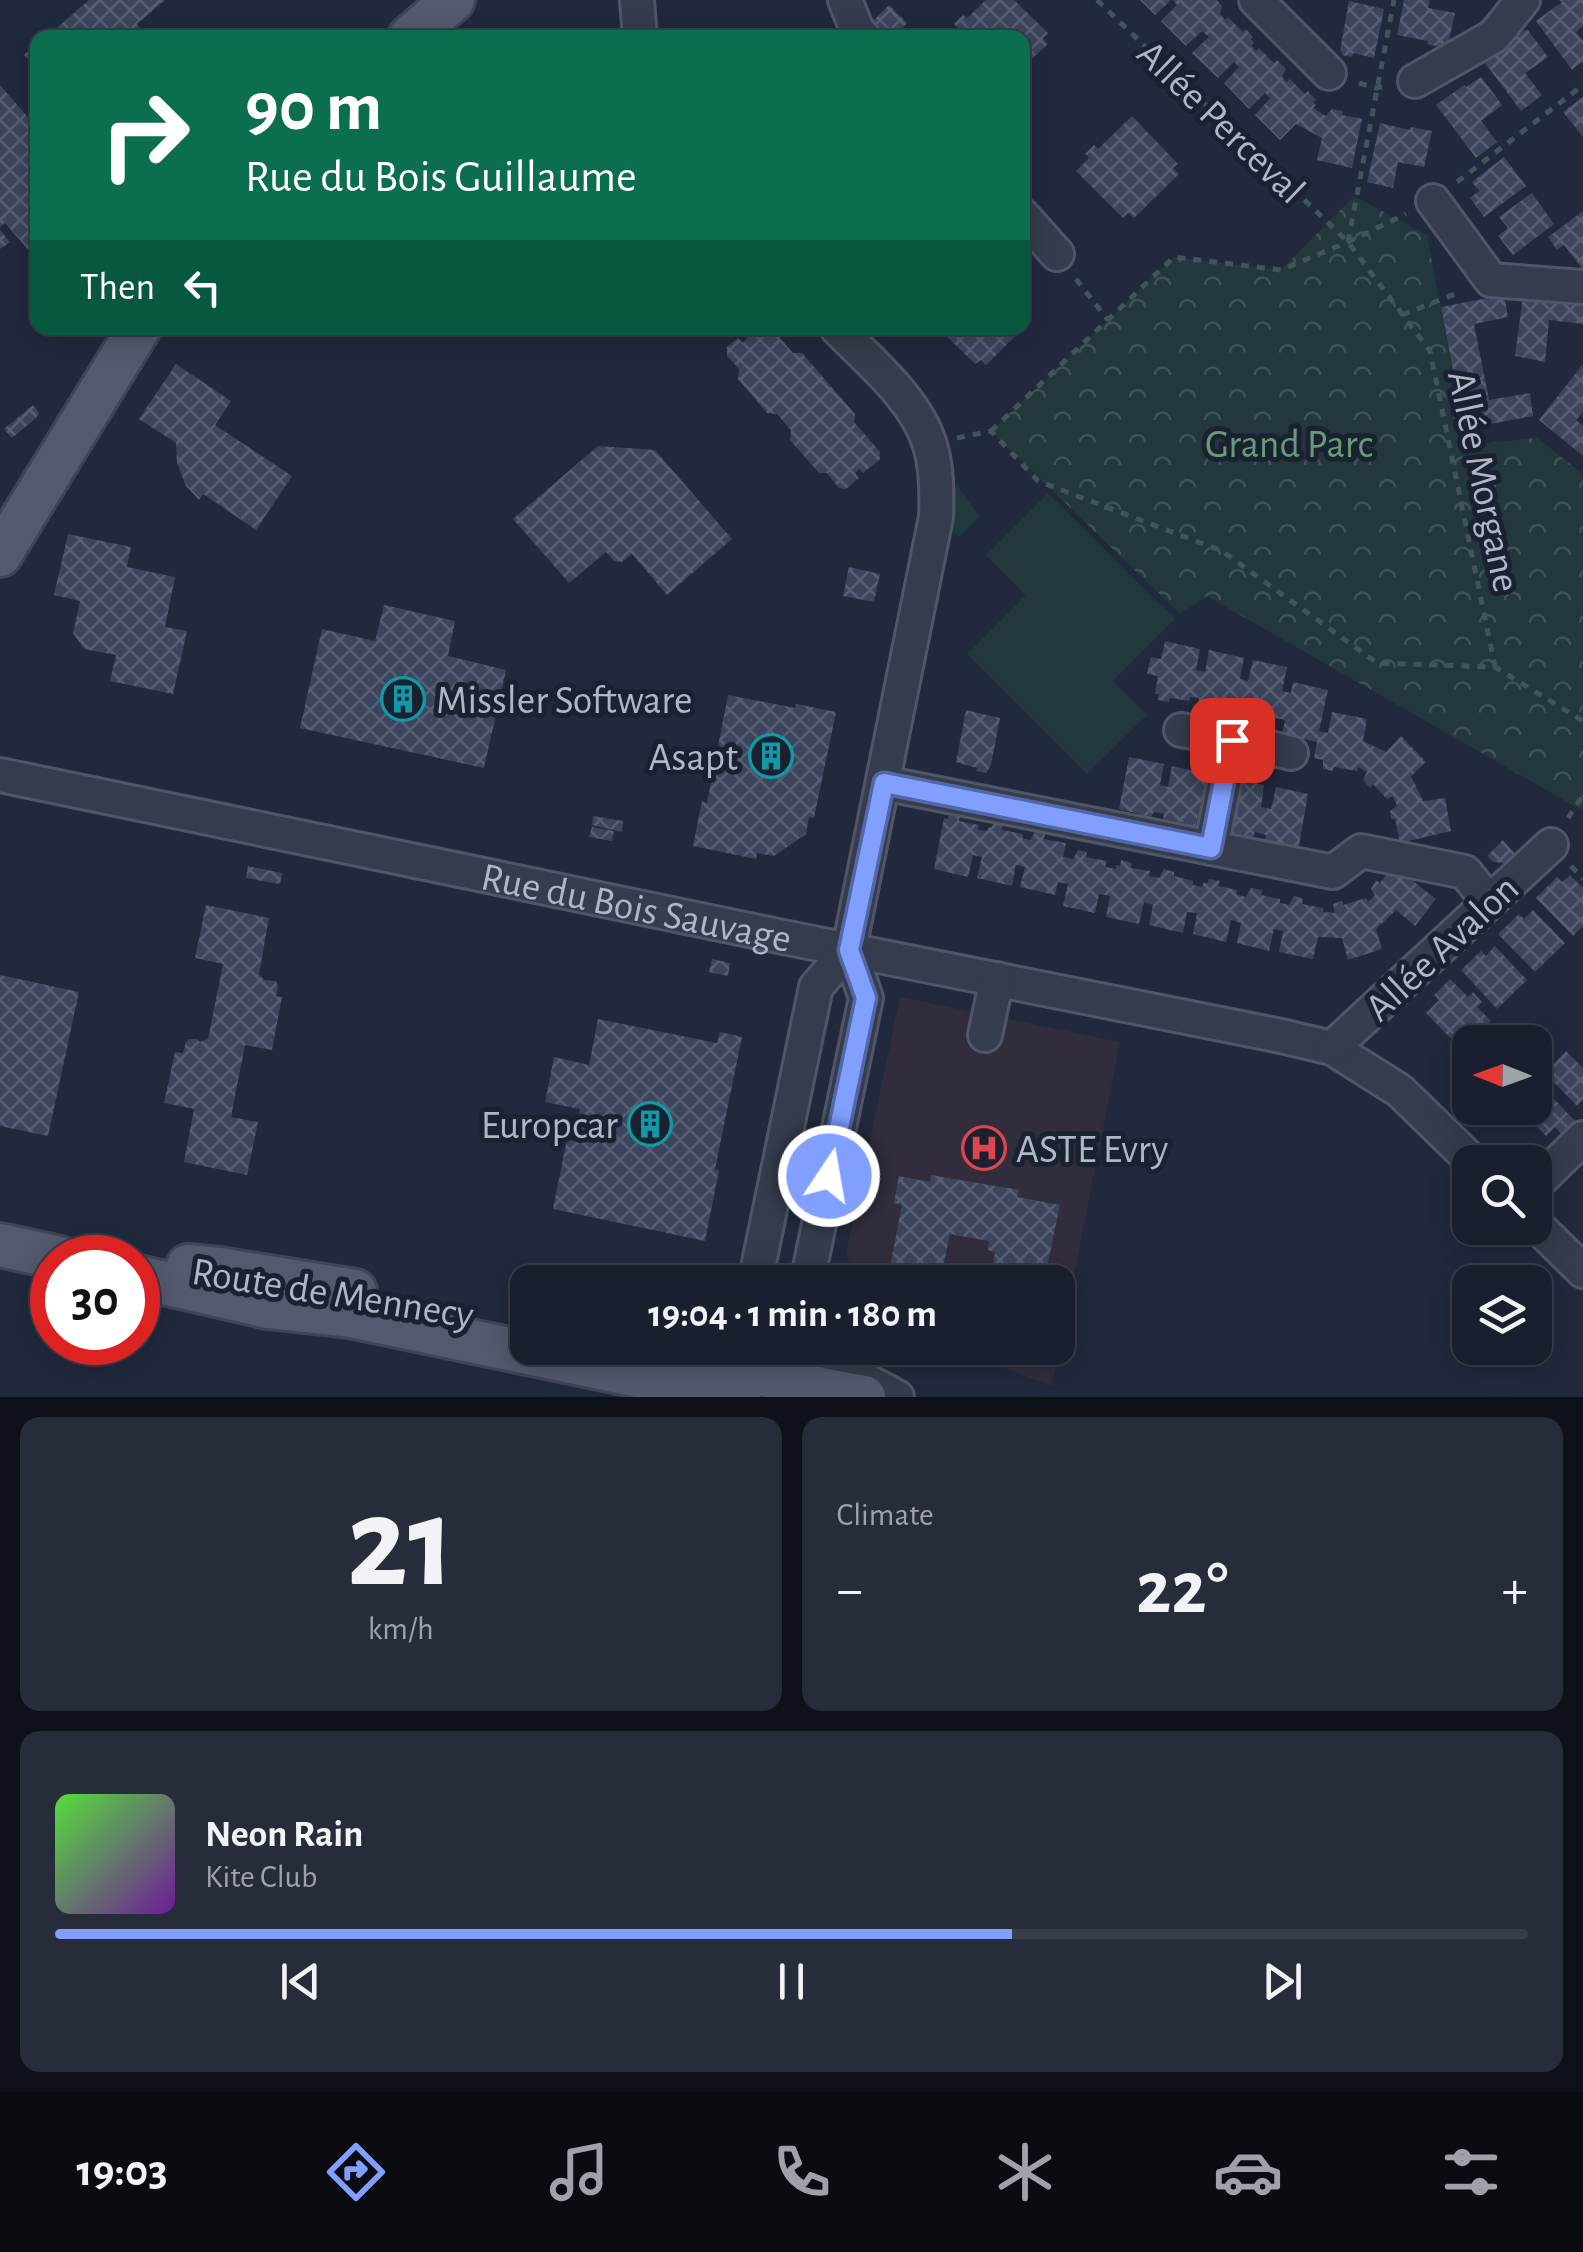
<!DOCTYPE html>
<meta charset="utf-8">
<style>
body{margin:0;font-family:"Alegreya Sans",sans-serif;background:#262c3a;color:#f1f3f6;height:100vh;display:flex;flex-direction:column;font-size:38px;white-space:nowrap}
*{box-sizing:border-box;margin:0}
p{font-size:32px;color:#9fa2aa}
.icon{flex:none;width:55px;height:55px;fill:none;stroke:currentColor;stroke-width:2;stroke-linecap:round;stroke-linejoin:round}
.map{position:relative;height:1397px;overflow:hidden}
.side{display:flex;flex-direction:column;gap:20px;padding:20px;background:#0e1119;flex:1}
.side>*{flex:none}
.guide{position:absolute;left:30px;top:30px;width:1000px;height:305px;border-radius:20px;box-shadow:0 5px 25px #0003,0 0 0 2px #373d4a;background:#0b6e4f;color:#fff;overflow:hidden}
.needle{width:65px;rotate:271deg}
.controls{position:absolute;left:1452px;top:1025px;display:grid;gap:20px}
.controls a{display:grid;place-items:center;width:100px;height:100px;border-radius:20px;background:#191f2e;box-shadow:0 5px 25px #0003,0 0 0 2px #373d4a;font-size:50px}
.speed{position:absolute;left:30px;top:1235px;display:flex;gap:20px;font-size:50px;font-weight:700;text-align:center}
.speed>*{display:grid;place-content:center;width:130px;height:130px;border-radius:50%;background:#191f2e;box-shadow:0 5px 25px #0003,0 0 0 2px #373d4a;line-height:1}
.speed .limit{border:15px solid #d22;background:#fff;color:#111}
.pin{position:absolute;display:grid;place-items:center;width:85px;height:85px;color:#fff;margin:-42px;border-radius:20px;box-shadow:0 5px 15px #0006}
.me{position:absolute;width:110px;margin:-55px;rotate:12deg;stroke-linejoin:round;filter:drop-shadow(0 0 8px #0008)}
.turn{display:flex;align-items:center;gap:35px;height:210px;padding:0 50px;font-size:45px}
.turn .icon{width:130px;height:130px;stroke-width:2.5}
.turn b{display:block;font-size:70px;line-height:85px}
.then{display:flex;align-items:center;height:95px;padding:0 50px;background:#0003;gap:20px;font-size:38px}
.big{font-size:75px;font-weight:600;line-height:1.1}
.side .widget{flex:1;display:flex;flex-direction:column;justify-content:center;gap:15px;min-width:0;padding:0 35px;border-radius:20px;background:#262c3a}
.side .dial{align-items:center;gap:0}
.dial b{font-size:130px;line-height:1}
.song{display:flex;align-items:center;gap:30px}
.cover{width:120px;height:120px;border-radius:15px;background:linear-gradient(135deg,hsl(110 70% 55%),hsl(280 70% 35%))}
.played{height:10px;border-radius:5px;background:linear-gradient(90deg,#809ffe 65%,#373d4a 65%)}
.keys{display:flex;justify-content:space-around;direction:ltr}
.heat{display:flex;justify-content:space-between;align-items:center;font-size:55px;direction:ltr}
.side .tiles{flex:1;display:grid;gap:20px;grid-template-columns:1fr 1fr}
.widget:last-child{grid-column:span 2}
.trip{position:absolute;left:510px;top:1265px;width:565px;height:100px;border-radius:20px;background:#191f2e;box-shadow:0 5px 25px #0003,0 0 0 2px #373d4a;font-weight:600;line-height:100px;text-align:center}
.tabs{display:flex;height:160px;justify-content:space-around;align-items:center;background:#0a0c12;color:#9fa2aa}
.tabs .icon{width:70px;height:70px}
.tabs .on{color:#809ffe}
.tabs b{font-size:45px;color:#f1f3f6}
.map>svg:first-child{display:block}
.medical{fill:#322d3d}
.grass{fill:#23373e}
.park{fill:url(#park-crowns)}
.building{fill:url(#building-cross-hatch)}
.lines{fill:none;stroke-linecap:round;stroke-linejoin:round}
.minor-casing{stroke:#505667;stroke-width:38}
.major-casing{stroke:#3e4555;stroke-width:48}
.path{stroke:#41545b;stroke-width:5;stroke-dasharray:8 8;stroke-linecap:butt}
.minor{stroke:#353c4d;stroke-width:32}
.major{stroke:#535a6d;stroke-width:42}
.route-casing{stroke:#5367a5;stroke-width:25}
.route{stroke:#809ffe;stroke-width:18}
.labels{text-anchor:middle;stroke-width:10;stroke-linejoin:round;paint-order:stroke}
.street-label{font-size:40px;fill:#b0b6c8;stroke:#1a2131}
.park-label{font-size:40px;fill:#669b79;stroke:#1a2131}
.poi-label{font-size:40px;fill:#b0b6c8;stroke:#1a2131;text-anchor:start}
</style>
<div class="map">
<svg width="1583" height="1397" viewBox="0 0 1583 1397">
<defs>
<pattern id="park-crowns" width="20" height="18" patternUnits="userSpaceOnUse" patternTransform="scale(2.5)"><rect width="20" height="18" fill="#23373e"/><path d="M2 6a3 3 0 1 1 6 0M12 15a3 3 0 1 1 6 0" fill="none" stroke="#405258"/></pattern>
<pattern id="building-cross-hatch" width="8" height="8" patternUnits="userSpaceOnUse" patternTransform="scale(2.5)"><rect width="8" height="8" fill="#3d455d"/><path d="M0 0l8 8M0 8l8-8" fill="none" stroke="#565e73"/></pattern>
</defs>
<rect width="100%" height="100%" fill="#21293d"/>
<path class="medical" d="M 900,997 L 1120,1042 L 1052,1386 L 950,1348 L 1058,1348 L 1058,1282 L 860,1282 L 846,1254 Z"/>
<path class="grass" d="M 956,484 L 980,517 L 959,537 L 951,530 Z
M 1048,493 L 1175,619 L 1113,681 L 1147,715 L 1087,774 L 967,654 L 1026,595 L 986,555 Z"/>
<path class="park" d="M 1354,196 L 1427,235 L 1466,445 L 1537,438 L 1583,474 L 1583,811 L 1207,596 L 1180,614 L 991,431 L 1174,257 L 1281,270 Z"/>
<path class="building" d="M 89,0 L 165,0 L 137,24 L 140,29 L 139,38 L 45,38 Z
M 986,0 L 1014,0 L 1048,33 L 1043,38 L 1048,44 L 1022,68 L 1022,38 L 948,38 L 958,28 L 954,24 L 963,15 L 967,18 Z
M 1140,0 L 1171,0 L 1155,15 Z
M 1173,0 L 1217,0 L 1222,6 L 1220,14 L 1225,20 L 1228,17 L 1243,32 L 1246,29 L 1253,37 L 1251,39 L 1254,43 L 1251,46 L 1256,51 L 1259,48 L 1274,63 L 1277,60 L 1286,69 L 1282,77 L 1287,82 L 1290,79 L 1305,94 L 1308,91 L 1316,100 L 1313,102 L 1316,105 L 1313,108 L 1326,116 L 1332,109 L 1343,111 L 1342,115 L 1362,119 L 1352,168 L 1317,160 L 1322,138 L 1296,124 L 1280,140 L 1255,115 L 1270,98 L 1265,93 L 1249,109 L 1224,83 L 1239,67 L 1234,62 L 1218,78 L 1192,53 L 1209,37 L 1202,31 L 1186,46 L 1161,21 L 1177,5 Z
M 1404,0 L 1430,0 L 1428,8 L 1455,13 L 1447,49 L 1427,44 L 1428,41 L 1397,35 Z
M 1559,0 L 1583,0 L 1583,26 L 1576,32 L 1583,41 L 1583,61 L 1572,70 L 1536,21 L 1562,2 Z
M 1349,1 L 1384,9 L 1374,58 L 1353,53 L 1352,57 L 1342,55 L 1342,52 L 1340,51 Z
M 889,5 L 907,23 L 893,38 L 886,38 L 872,22 Z
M 1527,29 L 1548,57 L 1525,73 L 1542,95 L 1521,111 L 1485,63 L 1513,42 L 1511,39 Z
M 38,44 L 38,70 L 24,55 Z
M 1481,77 L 1502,105 L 1481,121 L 1497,142 L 1476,158 L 1436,105 L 1464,85 L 1466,87 Z
M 0,85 L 38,129 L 38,261 L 5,223 L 0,227 Z
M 1583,97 L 1583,137 L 1563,112 Z
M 1132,116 L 1178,164 L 1173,168 L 1179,174 L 1134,218 L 1128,213 L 1123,218 L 1076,171 L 1089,158 L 1085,154 L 1094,145 L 1098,149 Z
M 1380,123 L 1410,130 L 1411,127 L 1432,131 L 1424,167 L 1398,162 L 1393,188 L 1367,182 Z
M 1504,157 L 1526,186 L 1484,217 L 1470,198 L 1479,191 L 1472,182 Z
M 1532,193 L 1554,224 L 1513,255 L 1498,236 L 1508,228 L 1499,217 Z
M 1583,211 L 1583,270 L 1564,245 L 1557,250 L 1548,237 Z
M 0,230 L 10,242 L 0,249 Z
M 1504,295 L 1508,317 L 1474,324 L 1489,400 L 1530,393 L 1533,416 L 1464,429 L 1441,307 Z
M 1523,295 L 1583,301 L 1583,324 L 1549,320 L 1545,362 L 1515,356 Z
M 1022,300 L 1032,309 L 1027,315 L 1032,320 L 986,365 L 981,360 L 975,364 L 938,328 L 1022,328 Z
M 750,328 L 771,328 L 793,353 L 802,353 L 855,414 L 854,422 L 880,452 L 880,459 L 863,473 L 859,469 L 855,473 L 859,478 L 846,489 L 839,488 L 827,473 L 819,473 L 790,440 L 791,430 L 777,414 L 767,413 L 738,379 L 739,369 L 727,356 L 727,347 L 738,338 L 743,343 L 747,338 L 743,333 Z
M 176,364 L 231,401 L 215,425 L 292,476 L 256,530 L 203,494 L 199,500 L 186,486 L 177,463 L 176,443 L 139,419 Z
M 1583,364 L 1583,412 L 1576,420 L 1583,426 L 1583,456 L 1539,420 Z
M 33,405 L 39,413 L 36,418 L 12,438 L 4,429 Z
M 598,446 L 655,450 L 732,539 L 667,595 L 632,554 L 622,562 L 614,561 L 606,552 L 569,583 L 513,519 Z
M 68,534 L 131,547 L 127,567 L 175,577 L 165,627 L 187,631 L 173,694 L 110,681 L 116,655 L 84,649 L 73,633 L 80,601 L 54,595 Z
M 849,567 L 880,574 L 874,602 L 843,596 Z
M 384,605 L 455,621 L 448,656 L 506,670 L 484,768 L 300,728 L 322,629 L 375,641 Z
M 1165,641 L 1200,649 L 1196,670 L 1205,672 L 1209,650 L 1244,658 L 1240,679 L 1248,681 L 1253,660 L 1287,667 L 1282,691 L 1291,693 L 1293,682 L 1328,690 L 1319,731 L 1328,733 L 1332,712 L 1367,719 L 1363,741 L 1386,752 L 1401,736 L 1426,762 L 1411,776 L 1423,801 L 1445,798 L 1451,831 L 1400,843 L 1395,819 L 1391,819 L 1390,811 L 1397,806 L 1393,796 L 1387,799 L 1373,784 L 1370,788 L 1363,780 L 1367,772 L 1358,767 L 1357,771 L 1334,767 L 1333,771 L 1323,769 L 1323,760 L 1314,758 L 1317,742 L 1282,734 L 1285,720 L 1254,714 L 1253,718 L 1244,716 L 1243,707 L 1234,706 L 1233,710 L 1212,706 L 1211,712 L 1201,709 L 1202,704 L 1198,703 L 1199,698 L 1190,697 L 1189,701 L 1170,698 L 1169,702 L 1158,700 L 1159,694 L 1155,694 L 1158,676 L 1147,674 L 1151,657 L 1161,659 Z
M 728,695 L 795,708 L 796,704 L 836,712 L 814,818 L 809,817 L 806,834 L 774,856 L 757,853 L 756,859 L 693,846 L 702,801 L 707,803 Z
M 966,710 L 1000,718 L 991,765 L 986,773 L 976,771 L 977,768 L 956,762 Z
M 1129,757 L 1164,764 L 1160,785 L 1168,787 L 1172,766 L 1207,774 L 1195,829 L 1185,827 L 1186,823 L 1163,819 L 1164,814 L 1154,812 L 1149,820 L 1140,818 L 1140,814 L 1119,809 Z
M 1232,778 L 1264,785 L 1261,807 L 1271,809 L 1276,787 L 1308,794 L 1299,846 L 1297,846 L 1296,850 L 1285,848 L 1287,844 L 1265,840 L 1266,835 L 1255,832 L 1252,841 L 1244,839 L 1244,835 L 1221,831 Z
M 949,813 L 960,816 L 959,821 L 979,825 L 978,830 L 987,831 L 989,827 L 992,827 L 993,823 L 1003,825 L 1002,830 L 1023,834 L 1022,838 L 1030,840 L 1035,832 L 1045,834 L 1044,839 L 1066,843 L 1063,857 L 1073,859 L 1078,850 L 1087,852 L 1086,857 L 1107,861 L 1105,867 L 1116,869 L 1116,865 L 1120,866 L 1121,860 L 1132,863 L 1131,868 L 1150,871 L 1149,876 L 1159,878 L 1164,869 L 1174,872 L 1174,876 L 1193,881 L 1193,885 L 1202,887 L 1203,883 L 1208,883 L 1209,879 L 1220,881 L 1218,886 L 1237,890 L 1236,894 L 1246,897 L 1251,888 L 1263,890 L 1261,895 L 1280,899 L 1280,903 L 1289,905 L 1294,896 L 1303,899 L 1302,904 L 1323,908 L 1323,912 L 1335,913 L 1333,904 L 1342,901 L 1343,905 L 1366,898 L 1368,902 L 1375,895 L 1371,889 L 1376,880 L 1380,883 L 1394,866 L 1436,899 L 1415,926 L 1396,910 L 1376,929 L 1382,949 L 1348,960 L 1342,938 L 1318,937 L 1313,959 L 1279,952 L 1283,931 L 1274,929 L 1269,951 L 1237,943 L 1241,923 L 1231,920 L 1226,942 L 1193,934 L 1197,913 L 1187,912 L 1183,933 L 1149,925 L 1153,905 L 1144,902 L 1139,924 L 1106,917 L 1110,896 L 1099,894 L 1095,913 L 1063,906 L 1068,884 L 1058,882 L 1055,895 L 1020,887 L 1025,867 L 1016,865 L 1012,886 L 977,878 L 982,857 L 973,855 L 968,877 L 934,869 L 944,818 L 948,819 Z
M 593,816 L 623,821 L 622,832 L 592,825 Z
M 592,827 L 614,831 L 612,841 L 589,837 Z
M 1503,840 L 1516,855 L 1509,863 L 1493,862 L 1487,856 Z
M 248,866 L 282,873 L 280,884 L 246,878 Z
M 1570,875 L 1583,888 L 1583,926 L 1573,936 L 1536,898 L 1557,877 L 1562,882 Z
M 206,905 L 269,918 L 259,974 L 264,980 L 276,981 L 278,987 L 276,996 L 282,997 L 272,1050 L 245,1045 L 231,1117 L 258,1122 L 247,1175 L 184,1162 L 194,1109 L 164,1103 L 175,1052 L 183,1053 L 186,1042 L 189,1039 L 197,1039 L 200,1042 L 208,1039 L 223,964 L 195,958 Z
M 1533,910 L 1565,943 L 1535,972 L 1498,934 L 1519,914 L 1524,919 Z
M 1495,946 L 1527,980 L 1497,1009 L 1461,970 L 1481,951 L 1486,956 Z
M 712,959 L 730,963 L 728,976 L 709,972 Z
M 0,975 L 79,992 L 48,1136 L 0,1126 Z
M 1450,979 L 1468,997 L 1473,992 L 1482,1002 L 1477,1007 L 1491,1021 L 1478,1033 L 1474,1029 L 1457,1045 L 1426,1013 L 1439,1000 L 1434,995 Z
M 598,1019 L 717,1043 L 720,1032 L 742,1037 L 715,1169 L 719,1170 L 705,1241 L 553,1209 L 567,1139 L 573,1141 L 580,1109 L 545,1102 L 554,1057 L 589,1065 Z
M 1566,1051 L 1583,1068 L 1583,1099 L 1577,1106 L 1545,1073 Z
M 1535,1079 L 1576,1122 L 1562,1135 L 1555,1127 L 1546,1136 L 1519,1108 L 1535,1108 Z
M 931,1175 L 1019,1190 L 1017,1197 L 1060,1205 L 1044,1282 L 990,1282 L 995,1252 L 988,1250 L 989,1241 L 950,1234 L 940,1282 L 887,1282 L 902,1205 L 894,1203 L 899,1176 L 930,1182 Z"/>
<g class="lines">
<g class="minor-casing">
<g id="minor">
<path d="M 637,0 L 640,38"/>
<path d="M 845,0 L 857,30 L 864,38"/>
<path d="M 1256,0 L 1329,73"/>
<path d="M 1415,81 L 1494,36 L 1523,0"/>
<path d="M 1433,201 L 1491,280 L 1583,287"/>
<path d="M 1022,215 L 1057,254"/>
<path d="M 1181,730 L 1233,739 L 1211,848"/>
<path d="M 1233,739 L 1291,753"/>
<path id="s1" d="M 0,775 L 783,937 L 1281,1036 L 1332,1048 L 1400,1091 L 1473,1162"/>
<path d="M 883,783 L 1333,872 L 1361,851 L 1465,872 L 1489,902"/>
<path d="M 985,1035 L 997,979"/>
<path d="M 1332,1048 L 1551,845"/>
<path d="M 1535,1185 L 1583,1138"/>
<path d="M 1535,1224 L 1583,1271"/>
<path d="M 755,1282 L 816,987 L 849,949 L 936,517 C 937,493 937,468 930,445 C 916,399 869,361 837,328"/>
<path d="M 807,1282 L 866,998 L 849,949"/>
<path d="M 829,1348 L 856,1375 L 897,1397"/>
<path d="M 784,1397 L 795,1348"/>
</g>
</g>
<g class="major-casing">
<path id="major" d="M 409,38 L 453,0
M 0,555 L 139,328
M 0,1245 L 60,1258
M 188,1266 L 219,1269 L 355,1291
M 138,1277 L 268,1307 L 350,1316 L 739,1397
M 699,1359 L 825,1390 L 864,1397"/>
</g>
<path class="path" d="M 1097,0 L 1348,242 L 1430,351 L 1495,667
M 1359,83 L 1376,88 L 1387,86
M 1457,182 L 1583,85
M 1348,242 L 1394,0
M 1076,279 L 1108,320
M 1402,315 L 1460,292
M 991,431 L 1174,257 L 1281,270 L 1348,242 L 1406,214
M 957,438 L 991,431 L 1038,481 L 1222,551 L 1377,663 L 1495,667 L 1583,721
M 1568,818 L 1583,795
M 1571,866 L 1583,879"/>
<use href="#minor" class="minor"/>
<use href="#major" class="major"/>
</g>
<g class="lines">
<g class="route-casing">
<path id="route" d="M 829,1176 L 866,998 L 849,950 L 884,783 L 1211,848 L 1232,740"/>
</g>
<use href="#route" class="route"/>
</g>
<defs>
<g id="building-ring" transform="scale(2.25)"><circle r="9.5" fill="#1a2131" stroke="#0f9aa8" stroke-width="1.5"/><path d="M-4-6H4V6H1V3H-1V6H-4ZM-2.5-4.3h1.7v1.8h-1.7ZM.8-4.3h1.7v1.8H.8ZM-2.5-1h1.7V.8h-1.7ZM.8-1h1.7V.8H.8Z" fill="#0f9aa8"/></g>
<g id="hospital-ring" transform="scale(2.25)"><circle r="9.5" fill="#1a2131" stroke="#e0444e" stroke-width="1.5"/><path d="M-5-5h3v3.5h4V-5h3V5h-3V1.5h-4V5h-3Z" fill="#e0444e"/></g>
</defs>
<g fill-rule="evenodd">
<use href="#building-ring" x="403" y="699"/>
<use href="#building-ring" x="771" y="756"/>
<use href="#building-ring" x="650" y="1124"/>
<use href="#hospital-ring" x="984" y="1148"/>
</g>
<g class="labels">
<g class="street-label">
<text transform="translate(1222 121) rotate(44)" y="14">Allée Perceval</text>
<text transform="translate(1485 481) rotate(78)" y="14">Allée Morgane</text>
<text dy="14" stroke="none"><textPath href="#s1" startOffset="650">Rue du Bois Sauvage</textPath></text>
<text transform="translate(1441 947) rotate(-43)" y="14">Allée Avalon</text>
<text transform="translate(333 1292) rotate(9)" y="14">Route de Mennecy</text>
</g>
<g class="park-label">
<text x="1289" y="457">Grand Parc</text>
</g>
<g class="poi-label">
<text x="436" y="713">Missler Software</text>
<text x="738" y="770" text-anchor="end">Asapt</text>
<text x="618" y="1138" text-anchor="end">Europcar</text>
<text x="1016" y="1162">ASTE Evry</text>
</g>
</g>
</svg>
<div class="controls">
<a><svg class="needle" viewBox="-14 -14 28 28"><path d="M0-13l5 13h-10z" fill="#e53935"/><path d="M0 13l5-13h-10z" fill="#9fa2aa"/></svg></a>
<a><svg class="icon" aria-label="search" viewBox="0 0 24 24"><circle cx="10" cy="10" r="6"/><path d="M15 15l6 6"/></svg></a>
<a><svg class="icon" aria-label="layers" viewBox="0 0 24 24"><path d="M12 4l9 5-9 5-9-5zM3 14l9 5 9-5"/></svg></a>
</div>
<div class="speed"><div class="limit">30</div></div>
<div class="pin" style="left:1232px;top:740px;background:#d93025"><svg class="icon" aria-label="arrive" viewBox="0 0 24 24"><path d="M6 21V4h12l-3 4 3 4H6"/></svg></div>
<svg class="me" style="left:829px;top:1176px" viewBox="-20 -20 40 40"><circle r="17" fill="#809ffe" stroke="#fff" stroke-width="3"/><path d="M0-11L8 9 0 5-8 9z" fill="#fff"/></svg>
<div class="trip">19:04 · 1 min · 180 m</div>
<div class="guide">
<div class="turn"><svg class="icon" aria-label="right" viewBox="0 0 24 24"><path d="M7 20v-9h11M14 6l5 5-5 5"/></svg><div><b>90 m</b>Rue du Bois Guillaume</div></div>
<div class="then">Then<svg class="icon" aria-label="left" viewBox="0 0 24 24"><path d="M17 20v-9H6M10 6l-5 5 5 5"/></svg></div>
</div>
</div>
<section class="side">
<div class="tiles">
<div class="widget dial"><b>21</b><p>km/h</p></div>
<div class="widget"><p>Climate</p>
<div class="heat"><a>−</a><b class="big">22°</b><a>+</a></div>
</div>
<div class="widget">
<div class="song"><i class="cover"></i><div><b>Neon Rain</b><p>Kite Club</p></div></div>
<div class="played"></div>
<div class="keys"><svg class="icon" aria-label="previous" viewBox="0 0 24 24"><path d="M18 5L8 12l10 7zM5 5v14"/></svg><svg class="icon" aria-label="pause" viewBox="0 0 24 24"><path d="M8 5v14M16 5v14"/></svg><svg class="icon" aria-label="next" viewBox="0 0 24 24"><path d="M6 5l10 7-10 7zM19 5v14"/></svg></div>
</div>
</div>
</section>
<nav class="tabs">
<b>19:03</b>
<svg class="icon on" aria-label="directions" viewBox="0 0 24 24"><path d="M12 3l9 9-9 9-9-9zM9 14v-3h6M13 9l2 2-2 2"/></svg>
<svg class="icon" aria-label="music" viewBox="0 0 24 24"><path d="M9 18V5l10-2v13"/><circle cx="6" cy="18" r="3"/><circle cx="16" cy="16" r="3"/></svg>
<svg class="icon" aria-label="phone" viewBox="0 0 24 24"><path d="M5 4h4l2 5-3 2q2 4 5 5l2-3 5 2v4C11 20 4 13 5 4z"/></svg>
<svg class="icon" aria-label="climate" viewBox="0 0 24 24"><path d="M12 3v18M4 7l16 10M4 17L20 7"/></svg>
<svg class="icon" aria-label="car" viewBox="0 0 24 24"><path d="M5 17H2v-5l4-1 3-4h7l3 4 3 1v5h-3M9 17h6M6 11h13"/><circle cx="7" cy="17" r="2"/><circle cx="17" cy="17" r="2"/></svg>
<svg class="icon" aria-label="filters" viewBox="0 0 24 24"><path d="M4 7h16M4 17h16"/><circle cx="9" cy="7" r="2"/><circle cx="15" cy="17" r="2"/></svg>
</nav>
